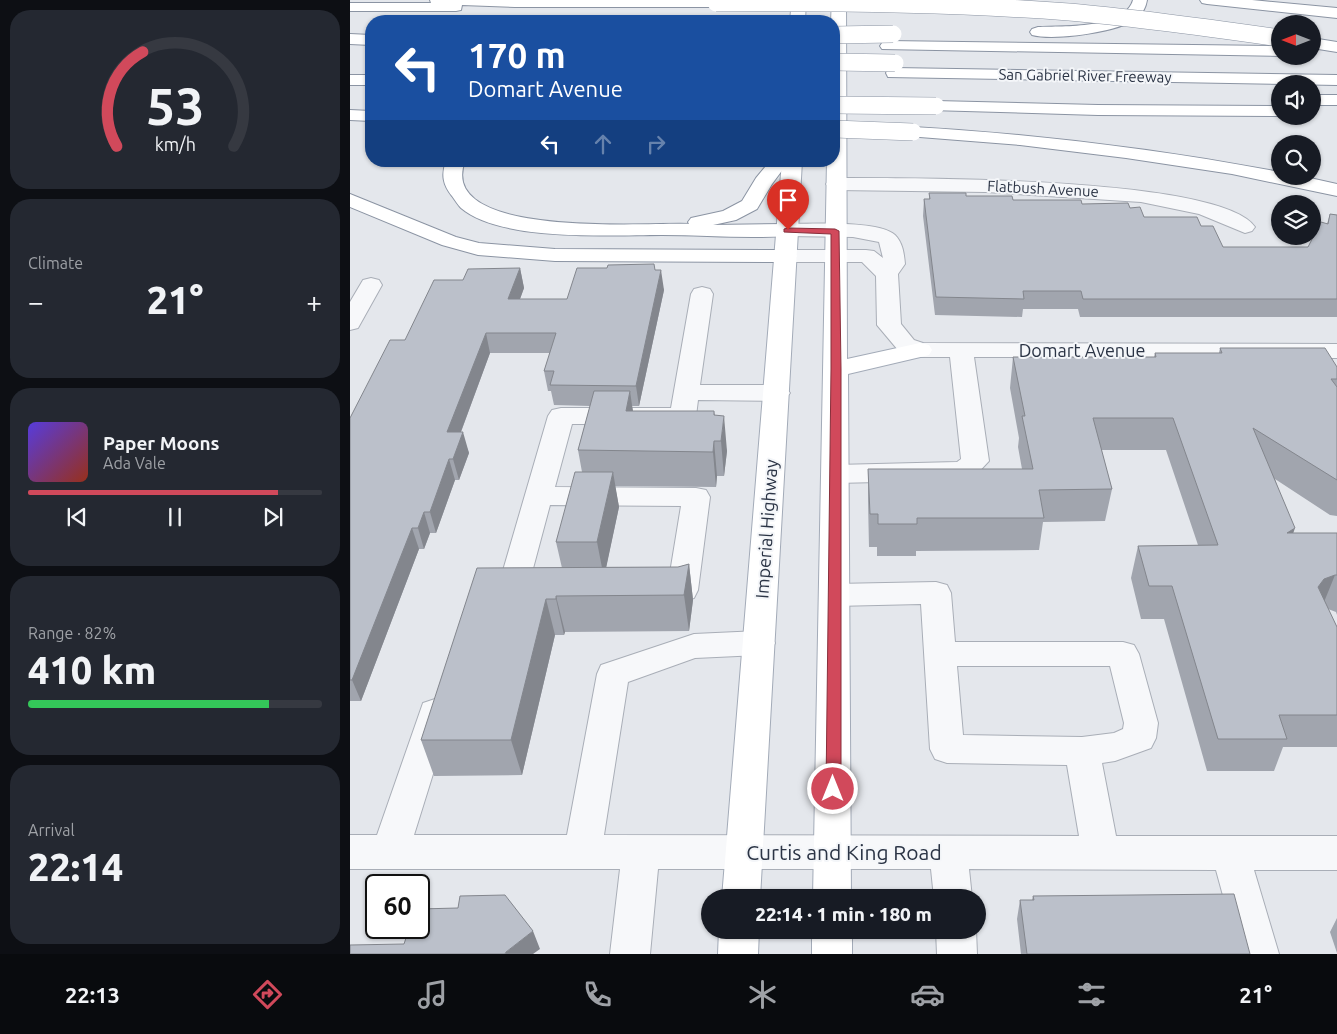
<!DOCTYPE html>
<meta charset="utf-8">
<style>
body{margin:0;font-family:Ubuntu,sans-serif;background:#242831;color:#f1f3f6;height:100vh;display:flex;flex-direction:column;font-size:19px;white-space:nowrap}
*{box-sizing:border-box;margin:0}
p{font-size:16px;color:#9ea1a6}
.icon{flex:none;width:28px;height:28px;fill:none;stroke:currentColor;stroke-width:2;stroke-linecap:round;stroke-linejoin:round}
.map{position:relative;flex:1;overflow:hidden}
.sheet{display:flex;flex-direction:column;gap:10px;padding:10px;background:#0d0f14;width:350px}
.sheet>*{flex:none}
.banner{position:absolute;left:15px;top:15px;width:475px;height:152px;border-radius:20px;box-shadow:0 1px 4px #0004;background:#1a4fa0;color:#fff;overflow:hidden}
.needle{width:32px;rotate:270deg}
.buttons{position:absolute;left:921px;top:15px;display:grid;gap:10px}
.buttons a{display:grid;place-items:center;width:50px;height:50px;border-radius:50%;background:#171b24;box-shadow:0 1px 4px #0004;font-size:25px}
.speed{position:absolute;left:15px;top:874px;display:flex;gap:10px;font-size:25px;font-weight:700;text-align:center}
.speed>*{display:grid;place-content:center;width:65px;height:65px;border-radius:50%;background:#171b24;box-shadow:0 1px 4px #0004;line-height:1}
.speed .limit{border:2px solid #111;border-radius:8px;background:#fff;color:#111}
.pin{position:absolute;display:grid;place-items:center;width:42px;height:42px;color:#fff;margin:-51px -21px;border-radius:50% 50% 50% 0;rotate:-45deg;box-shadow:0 0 5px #0007}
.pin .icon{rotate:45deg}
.me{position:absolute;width:55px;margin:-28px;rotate:0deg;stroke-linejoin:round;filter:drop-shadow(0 0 4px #0008)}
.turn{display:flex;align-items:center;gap:18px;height:105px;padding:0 20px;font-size:22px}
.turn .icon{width:65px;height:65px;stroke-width:2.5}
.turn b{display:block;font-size:35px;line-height:42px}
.lanes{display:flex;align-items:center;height:48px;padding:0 20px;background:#0003;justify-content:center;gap:25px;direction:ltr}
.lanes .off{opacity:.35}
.big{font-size:38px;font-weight:800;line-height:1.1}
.sheet .widget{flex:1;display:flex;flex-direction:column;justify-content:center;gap:8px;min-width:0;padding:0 18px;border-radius:20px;background:#242831}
.sheet .dial{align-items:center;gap:0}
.dial svg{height:130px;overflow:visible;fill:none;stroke:#363941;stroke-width:7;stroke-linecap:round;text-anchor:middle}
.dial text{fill:#f1f3f6;stroke:none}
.song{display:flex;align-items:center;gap:15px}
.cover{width:60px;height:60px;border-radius:8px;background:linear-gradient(135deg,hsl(250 70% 55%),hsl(10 70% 35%))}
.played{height:5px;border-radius:2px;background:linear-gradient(90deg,#d1495b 85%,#363941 85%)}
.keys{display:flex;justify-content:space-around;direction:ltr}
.heat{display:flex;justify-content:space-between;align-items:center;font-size:28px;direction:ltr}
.charge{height:8px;border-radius:4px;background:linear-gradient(90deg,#34c759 82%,#363941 0)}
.trip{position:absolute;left:351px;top:889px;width:285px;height:50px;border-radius:25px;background:#171b24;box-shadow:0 1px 4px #0004;font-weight:800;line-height:50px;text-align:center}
.dock{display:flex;height:80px;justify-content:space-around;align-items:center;background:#090b0e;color:#9ea1a6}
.dock .icon{width:35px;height:35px}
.dock .current{color:#d1495b}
.dock b{font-size:22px;color:#f1f3f6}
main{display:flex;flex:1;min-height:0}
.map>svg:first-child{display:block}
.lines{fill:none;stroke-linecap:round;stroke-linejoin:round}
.minor-casing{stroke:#a9aeb7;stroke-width:2}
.major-casing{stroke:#a3abb8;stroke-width:2}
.highway-casing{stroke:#8b94a3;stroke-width:2}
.minor{fill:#f7f8fa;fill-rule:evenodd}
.major{fill:#fff;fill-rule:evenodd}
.highway{fill:#fff;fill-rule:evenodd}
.highway-bridge-casing{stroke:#8b94a3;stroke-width:18;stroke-linecap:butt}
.highway-bridge{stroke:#fff;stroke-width:17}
.wall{fill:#a1a5ae}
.shaded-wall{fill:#83868d}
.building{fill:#bbc0ca;stroke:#83868d}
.route{fill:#d1495b;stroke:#882f3b}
.labels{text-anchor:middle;stroke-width:4;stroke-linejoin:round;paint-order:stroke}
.far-street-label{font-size:15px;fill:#2b3445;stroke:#f4f6f9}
.street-label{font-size:18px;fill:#2b3445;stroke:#f4f6f9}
.near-street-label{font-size:21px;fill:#2b3445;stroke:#f4f6f9}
</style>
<main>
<section class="sheet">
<div class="widget dial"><svg viewBox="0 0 100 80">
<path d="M14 69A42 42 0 1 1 86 69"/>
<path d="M14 69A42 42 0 0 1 30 11" stroke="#d1495b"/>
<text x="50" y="56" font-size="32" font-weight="700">53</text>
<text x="50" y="72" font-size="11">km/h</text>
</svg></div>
<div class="widget"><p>Climate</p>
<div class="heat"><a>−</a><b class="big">21°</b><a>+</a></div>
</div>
<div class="widget">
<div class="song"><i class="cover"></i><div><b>Paper Moons</b><p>Ada Vale</p></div></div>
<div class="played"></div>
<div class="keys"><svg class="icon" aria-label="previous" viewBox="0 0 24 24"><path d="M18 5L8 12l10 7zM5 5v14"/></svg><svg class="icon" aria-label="pause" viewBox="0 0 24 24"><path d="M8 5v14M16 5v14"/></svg><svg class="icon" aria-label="next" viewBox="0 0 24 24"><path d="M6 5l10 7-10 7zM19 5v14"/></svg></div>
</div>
<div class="widget"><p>Range · 82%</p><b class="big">410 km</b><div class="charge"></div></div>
<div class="widget"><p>Arrival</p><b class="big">22:14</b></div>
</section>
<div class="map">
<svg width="987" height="954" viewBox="0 0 987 954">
<rect width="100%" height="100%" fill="#e4e7ec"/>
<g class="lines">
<g class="minor-casing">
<path id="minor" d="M 486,178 C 555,178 870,176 905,227 L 902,231 L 895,233 L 849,214 L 791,202 L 636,192 L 486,190 L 479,188 L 476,184 L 479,180 Z
M 437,224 C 460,224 529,220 545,235 C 553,243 554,254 555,264 L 548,274 L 551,324 L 564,340 L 573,343 L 987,344 L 987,358 L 624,357 L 639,461 L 624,477 L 614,480 L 486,483 L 476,480 L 472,474 L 476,468 L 486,465 L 607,462 L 611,459 L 600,357 L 570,357 L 548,350 L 527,325 L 526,276 L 512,262 L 436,262 L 428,261 L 425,256 L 428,251 L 436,250 L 516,250 L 524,251 L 533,258 L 529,242 L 503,237 L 437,236 L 430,234 L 427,230 L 430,226 Z
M 21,278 L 29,280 L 32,285 L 8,328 L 0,330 L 0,302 L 13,280 Z
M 352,287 L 360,289 L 363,294 L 350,385 L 427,385 L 436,388 L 440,393 L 436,398 L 427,401 L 348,400 L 346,416 L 342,422 L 333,424 L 222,424 L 205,487 L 346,488 L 356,490 L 360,497 L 348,590 L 344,598 C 331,602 323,602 310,598 L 306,590 L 310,582 L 319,579 L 331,506 L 200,505 L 177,591 L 173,599 L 162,602 L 151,599 L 147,591 L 198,416 L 202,410 L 211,408 L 321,408 L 341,294 L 344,289 Z
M 586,582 L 597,585 L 601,593 L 605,642 L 773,642 L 784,645 L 789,654 L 808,723 L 806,738 L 801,748 L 765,761 L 752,763 L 766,836 L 987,836 L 987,870 L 904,870 L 929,954 L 889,954 L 866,870 L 619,869 L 622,898 L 584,898 L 581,869 L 308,869 L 300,954 L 260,954 L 270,869 L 0,869 L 0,835 L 27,835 L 73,703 L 85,699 L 97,703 L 102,713 L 64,835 L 217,835 L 247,674 L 251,665 L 344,634 L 409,631 L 420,634 L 425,643 L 420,652 L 409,655 L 345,658 L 278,682 L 254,835 L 729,836 L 717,765 L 597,763 L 585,759 L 580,749 L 571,604 L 485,606 L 474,603 L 470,595 L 474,587 L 485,584 ZM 607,666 L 760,666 L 774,723 L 773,729 L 764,733 L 732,737 L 613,735 Z
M 586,930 L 626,930 L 627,954 L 587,954 Z"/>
</g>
<g class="major-casing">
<path id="major" d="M 442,0 L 456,0 L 455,21 L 440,21 Z
M 482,0 L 496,0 L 497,359 L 570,343 L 579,345 L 582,350 L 579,355 L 498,374 L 501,898 L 463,898 L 477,161 L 484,161 L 484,21 L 481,21 Z
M 432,161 L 452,161 L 410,898 L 372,898 Z
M 369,930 L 409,930 L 408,954 L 368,954 Z
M 462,930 L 502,930 L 502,954 L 462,954 Z"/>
</g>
<g class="highway-casing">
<path id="highway" d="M 80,0 L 371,0 L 373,3 L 371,6 L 366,7 L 165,7 L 112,5 L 111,10 L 106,11 L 0,11 L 0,3 L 81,3 Z
M 783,0 L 797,0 C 796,6 793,13 788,17 C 772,32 704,41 682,35 L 680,32 L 682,29 L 688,27 C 713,26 775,29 783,0 Z
M 850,0 L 902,0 L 987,8 L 987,18 L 857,4 L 852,3 Z
M 0,34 L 21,35 L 21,45 L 0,44 Z
M 962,38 L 987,42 L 987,52 L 962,48 Z
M 538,41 L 930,46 L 930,56 L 532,49 L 530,46 L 532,43 Z
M 544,68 L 987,75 L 987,85 L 538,77 L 536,73 L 538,69 Z
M 0,75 L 21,75 L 21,85 L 0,85 Z
M 962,95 L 987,95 L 987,105 L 962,105 Z
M 586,101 L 748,105 L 930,106 L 930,116 L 748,115 L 580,110 L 577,106 L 580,102 Z
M 0,110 L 21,111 L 21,121 L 0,120 Z
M 563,127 C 686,134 808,149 930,172 L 930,176 L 951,176 L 987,184 L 987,196 L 882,174 L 776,158 L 670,145 L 557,136 L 554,132 L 557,128 Z
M 96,161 L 115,161 C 85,240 301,222 339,224 L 338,222 L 341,218 L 373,211 L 392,201 L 406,178 L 420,161 L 439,161 L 422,184 L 407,209 L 386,220 L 363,225 L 437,224 L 444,226 L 447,230 L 444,234 L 437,236 C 395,239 354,235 312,235 C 261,235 151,242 111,208 C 108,205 105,200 102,196 C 93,185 91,175 96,161 Z
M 0,194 L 106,237 L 129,243 L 205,249 L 436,250 L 444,251 L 447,256 L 444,261 L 436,262 L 205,261 L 128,255 L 92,245 L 0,207 Z"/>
</g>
<use href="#minor" class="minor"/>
<use href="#major" class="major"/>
<use href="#highway" class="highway"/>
<g class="highway-bridge-casing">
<path id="highway-bridge" d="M 366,3 C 484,2 601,3 719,12 C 790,18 860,28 930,38
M 484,35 L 543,34
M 484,62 L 545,63
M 484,105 L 586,106
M 484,129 L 563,132"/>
</g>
<use href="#highway-bridge" class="highway-bridge"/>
</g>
<path class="wall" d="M 579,193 L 663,200 L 732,204 L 780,208 L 794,217 L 851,226 L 873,247 L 958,247 L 977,224 L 980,214 L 987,215 L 987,317 L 730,317 L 728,309 L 673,309 L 672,317 L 585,315 L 573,216 L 574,199 L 579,199 Z
M 170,268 L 174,288 L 170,299 L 217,299 L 305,270 L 314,290 L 289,406 L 282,406 L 283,411 L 364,411 L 365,415 L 377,451 L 374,476 L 367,476 L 366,487 L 265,486 L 269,507 L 256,567 L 328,567 L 339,564 L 343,600 L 339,631 L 215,632 L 214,635 L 205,635 L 172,775 L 84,776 L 71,740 L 212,568 L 206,542 L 232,472 L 228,450 L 240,406 L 204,405 L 201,391 L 198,391 L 194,371 L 200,353 L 140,353 L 111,432 L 119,453 L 109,480 L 105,480 L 86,533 L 80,533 L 74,549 L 69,549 L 11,701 L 0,701 L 0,418 L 55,340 L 113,280 Z
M 870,348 L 987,367 L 987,516 L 980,515 L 925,479 L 943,533 L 987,533 L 987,615 L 986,612 L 978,609 L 987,627 L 987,749 L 987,747 L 933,747 L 924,771 L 857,771 L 814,619 L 791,619 L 781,578 L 788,546 L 848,545 L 816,450 L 751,450 L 762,489 L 755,521 L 693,522 L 689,550 L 566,551 L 566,556 L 527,556 L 527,547 L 519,547 L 518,501 L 518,469 L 672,469 L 668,447 L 669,438 L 660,388 L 663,357 L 804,357 L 805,353 L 869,353 Z
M 683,896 L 900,954 L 671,954 L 667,919 L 670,900 L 682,900 Z
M 987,918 L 987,953 L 980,932 Z"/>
<path class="shaded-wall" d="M 170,268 L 174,288 L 163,318 L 158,299 Z
M 311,270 L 314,290 L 289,406 L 286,386 Z
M 136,333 L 140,353 L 103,453 L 97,432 Z
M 280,391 L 285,426 L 276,411 Z
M 374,416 L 377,451 L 374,476 L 371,441 Z
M 113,432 L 119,453 L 109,480 L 103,459 Z
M 364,441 L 367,476 L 366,487 L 363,452 Z
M 99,459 L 105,480 L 86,533 L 80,512 Z
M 263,472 L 269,507 L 254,578 L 247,542 Z
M 74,512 L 80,533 L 74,549 L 68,528 Z
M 62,528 L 69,549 L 11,701 L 2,680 Z
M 945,528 L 934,560 L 937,533 Z
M 339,564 L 343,600 L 339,631 L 334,595 Z
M 985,575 L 972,607 L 968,587 L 974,579 Z
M 206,596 L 215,632 L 214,635 L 206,599 Z
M 196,599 L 205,635 L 172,775 L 161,740 Z
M 183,931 L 190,949 L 183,954 L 155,954 L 156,952 Z"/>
<path class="building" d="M 579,193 L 616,193 L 616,196 L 662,196 L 663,200 L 731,200 L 732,204 L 778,203 L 780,208 L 790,207 L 794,217 L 847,217 L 851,226 L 863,226 L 873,247 L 958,247 L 971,222 L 978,224 L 980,214 L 987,215 L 987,299 L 733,299 L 731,291 L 673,291 L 674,299 L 586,297 L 574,199 L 580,199 Z
M 304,264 L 305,270 L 311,270 L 286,386 L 200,385 L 204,371 L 194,371 L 206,333 L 136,333 L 97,432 L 113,432 L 103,459 L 99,459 L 80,512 L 74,512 L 68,528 L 62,528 L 2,680 L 0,680 L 0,418 L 40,340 L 55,340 L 84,280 L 113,280 L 118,269 L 170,268 L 158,299 L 217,299 L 227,268 L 257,268 L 258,265 Z
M 870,348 L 975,348 L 987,367 L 987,379 L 981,379 L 987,387 L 987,480 L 903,428 L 945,528 L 937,533 L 987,533 L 987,575 L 985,575 L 974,579 L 968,587 L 987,627 L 987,715 L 929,715 L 937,739 L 868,739 L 822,586 L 799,586 L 788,546 L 868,545 L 823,418 L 743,418 L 762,489 L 689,490 L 694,518 L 567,518 L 567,524 L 528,524 L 528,514 L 520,514 L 518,469 L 683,469 L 672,416 L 675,416 L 663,357 L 806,357 L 805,353 L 872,353 Z
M 244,391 L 280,391 L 276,411 L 364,411 L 364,415 L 374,416 L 371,441 L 364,441 L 363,452 L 228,450 Z
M 225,472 L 263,472 L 247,542 L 206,542 Z
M 339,564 L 334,595 L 206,596 L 206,599 L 196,599 L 161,740 L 71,740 L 127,568 L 328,567 Z
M 884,894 L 900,954 L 677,954 L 670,900 L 684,900 L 683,896 Z
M 155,895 L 183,931 L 156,952 L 155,954 L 0,954 L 0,945 L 54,944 L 57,935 L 60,935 L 62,928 L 69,928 L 69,909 L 108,908 L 110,896 Z"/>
<path class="route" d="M 438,228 L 485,229 L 489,231 L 491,369 L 491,789 L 488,793 L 483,795 L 478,793 L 476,789 L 481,369 L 481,234 L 434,232 L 434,229 Z"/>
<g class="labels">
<g class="far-street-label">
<text transform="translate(735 76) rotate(1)" y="5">San Gabriel River Freeway</text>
<text transform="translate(693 189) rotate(3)" y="5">Flatbush Avenue</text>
</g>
<g class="street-label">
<text x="732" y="357">Domart Avenue</text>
<text transform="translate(417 529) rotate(-86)" y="6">Imperial Highway</text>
</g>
<g class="near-street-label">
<text x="494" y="860">Curtis and King Road</text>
</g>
</g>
</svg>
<div class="buttons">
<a><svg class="needle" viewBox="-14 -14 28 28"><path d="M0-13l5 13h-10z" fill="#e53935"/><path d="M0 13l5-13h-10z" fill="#9ea1a6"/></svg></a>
<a><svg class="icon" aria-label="sound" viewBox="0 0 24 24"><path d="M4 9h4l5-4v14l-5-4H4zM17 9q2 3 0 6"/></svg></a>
<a><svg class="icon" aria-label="search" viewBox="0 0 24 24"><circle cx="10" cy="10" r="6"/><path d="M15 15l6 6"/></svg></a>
<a><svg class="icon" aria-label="layers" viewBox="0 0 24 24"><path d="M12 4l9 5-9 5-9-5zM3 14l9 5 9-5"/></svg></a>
</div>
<div class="speed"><div class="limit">60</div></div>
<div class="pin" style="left:438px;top:230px;background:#d93025"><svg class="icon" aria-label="arrive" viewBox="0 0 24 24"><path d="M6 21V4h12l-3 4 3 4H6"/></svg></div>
<svg class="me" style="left:483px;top:789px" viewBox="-20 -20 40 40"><circle r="17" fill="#d1495b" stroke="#fff" stroke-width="3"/><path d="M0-11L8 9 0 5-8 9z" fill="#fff"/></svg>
<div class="trip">22:14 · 1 min · 180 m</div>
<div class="banner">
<div class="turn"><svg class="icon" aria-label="left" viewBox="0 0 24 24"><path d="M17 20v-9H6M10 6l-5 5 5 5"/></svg><div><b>170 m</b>Domart Avenue</div></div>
<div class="lanes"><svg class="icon" aria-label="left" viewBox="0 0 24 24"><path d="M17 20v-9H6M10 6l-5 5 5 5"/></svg><svg class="icon off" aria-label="ahead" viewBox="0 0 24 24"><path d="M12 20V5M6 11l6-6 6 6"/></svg><svg class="icon off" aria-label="right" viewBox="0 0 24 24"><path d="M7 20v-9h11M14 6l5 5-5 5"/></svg></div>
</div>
</div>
</main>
<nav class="dock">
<b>22:13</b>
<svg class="icon current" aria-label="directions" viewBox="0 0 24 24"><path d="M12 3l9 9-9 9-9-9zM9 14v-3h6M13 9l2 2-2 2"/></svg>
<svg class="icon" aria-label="music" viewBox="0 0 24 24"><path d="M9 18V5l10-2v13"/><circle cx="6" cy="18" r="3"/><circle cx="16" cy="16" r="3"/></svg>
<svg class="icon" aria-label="phone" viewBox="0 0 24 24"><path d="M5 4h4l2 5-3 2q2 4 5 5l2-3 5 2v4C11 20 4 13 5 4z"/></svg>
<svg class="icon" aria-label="climate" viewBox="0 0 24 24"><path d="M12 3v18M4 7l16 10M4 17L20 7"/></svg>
<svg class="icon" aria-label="car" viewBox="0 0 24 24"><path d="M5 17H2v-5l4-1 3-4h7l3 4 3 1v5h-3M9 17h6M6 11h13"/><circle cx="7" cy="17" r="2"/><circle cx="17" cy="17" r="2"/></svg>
<svg class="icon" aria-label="filters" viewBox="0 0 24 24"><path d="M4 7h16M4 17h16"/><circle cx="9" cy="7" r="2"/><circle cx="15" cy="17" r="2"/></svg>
<b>21°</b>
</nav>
